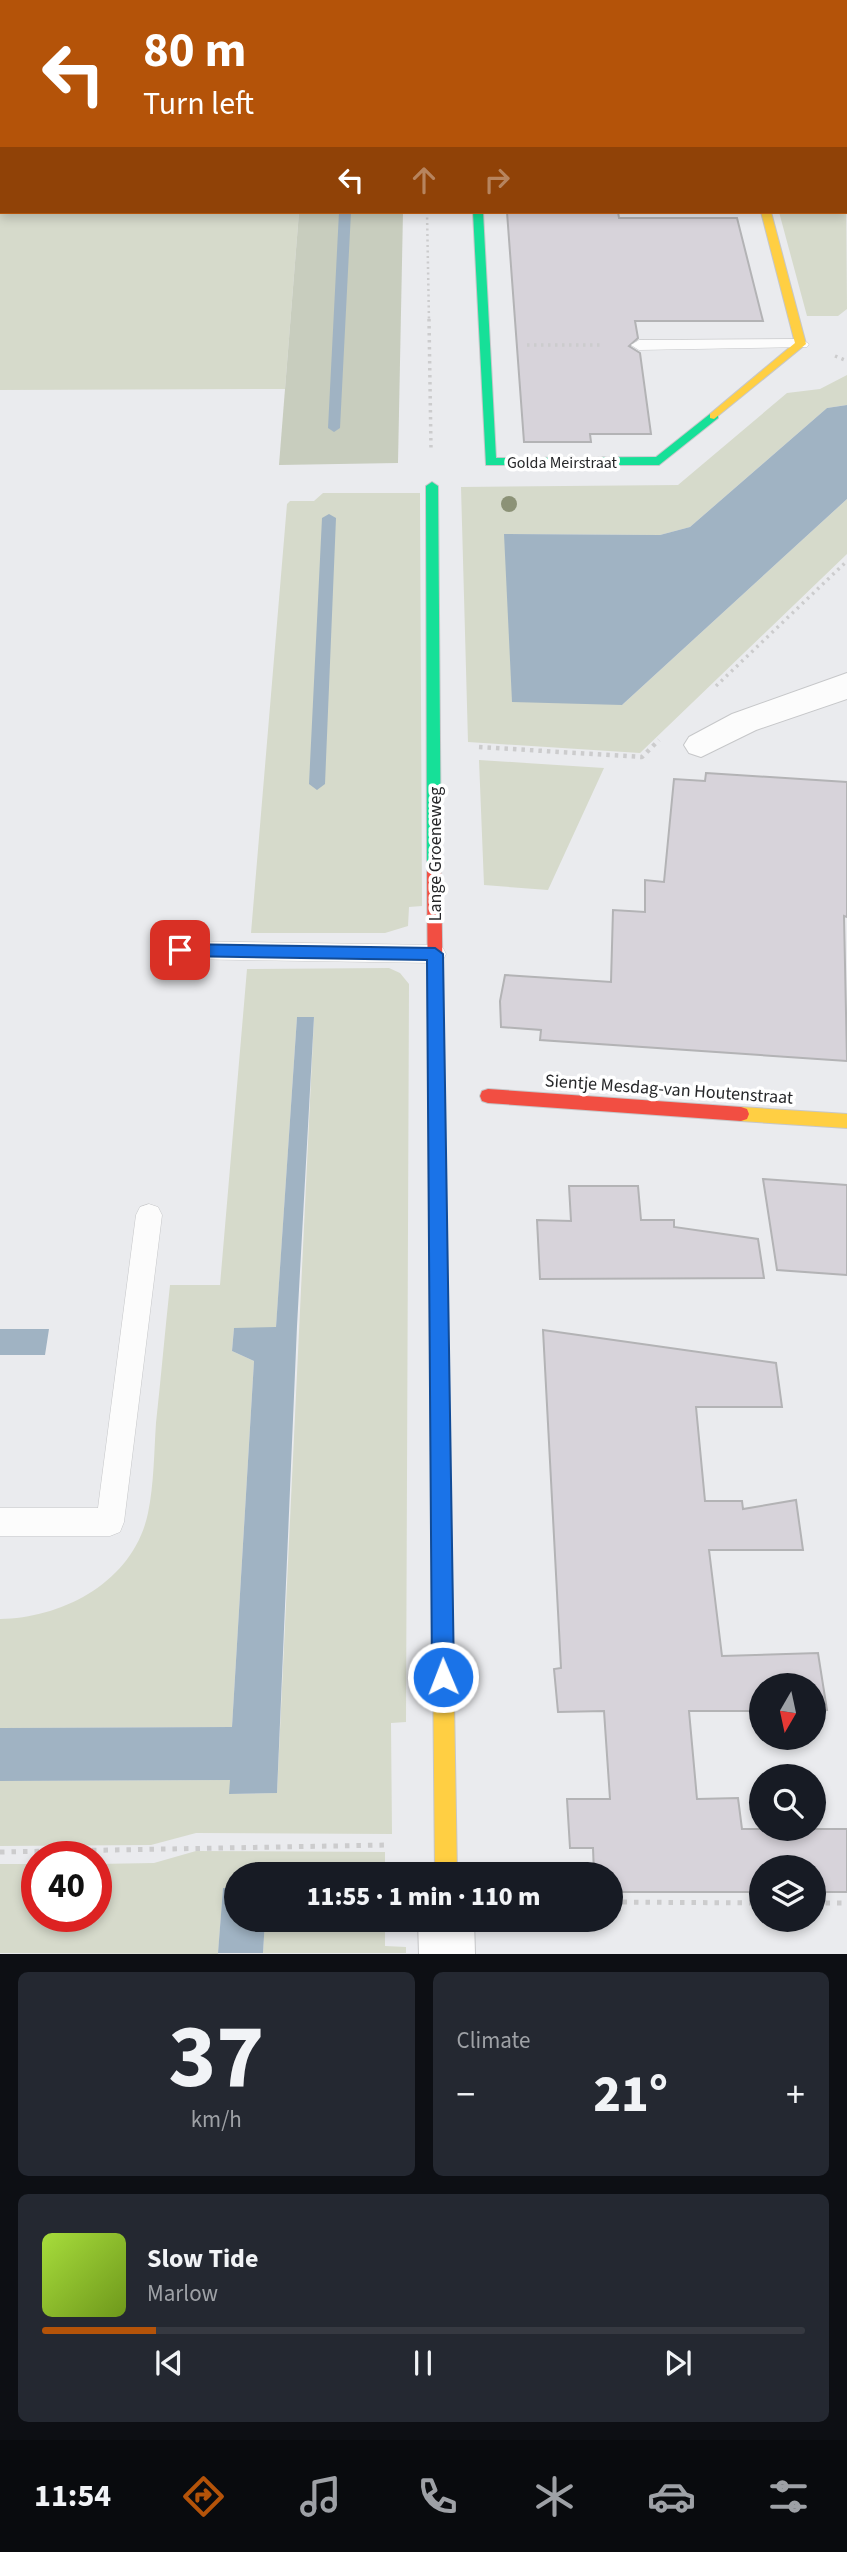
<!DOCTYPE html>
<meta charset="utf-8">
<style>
body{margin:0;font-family:"Source Sans 3",sans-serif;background:#242831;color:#f1f3f6;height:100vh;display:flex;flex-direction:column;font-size:26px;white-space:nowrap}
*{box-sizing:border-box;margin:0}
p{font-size:23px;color:#9ea1a6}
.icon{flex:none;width:38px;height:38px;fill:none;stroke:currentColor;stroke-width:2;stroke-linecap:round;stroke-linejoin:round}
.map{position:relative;height:1954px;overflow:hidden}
.panel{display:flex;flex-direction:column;gap:18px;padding:18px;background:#0d0f14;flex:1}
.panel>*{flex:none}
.top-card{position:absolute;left:0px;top:0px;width:847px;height:214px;box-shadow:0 4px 10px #0003;background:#b45309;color:#fff;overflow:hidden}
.needle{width:46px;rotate:189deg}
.controls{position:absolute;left:749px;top:1673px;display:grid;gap:14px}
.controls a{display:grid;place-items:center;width:77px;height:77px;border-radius:50%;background:#171b24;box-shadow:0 4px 10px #0003;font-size:35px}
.speed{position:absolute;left:21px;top:1841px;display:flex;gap:14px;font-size:35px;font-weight:700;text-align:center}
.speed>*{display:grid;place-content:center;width:91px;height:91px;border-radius:50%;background:#171b24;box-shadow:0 4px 10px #0003;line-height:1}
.speed .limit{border:10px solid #d22;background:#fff;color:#111}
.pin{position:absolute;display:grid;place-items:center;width:60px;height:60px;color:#fff;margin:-30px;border-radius:14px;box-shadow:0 4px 10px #0006}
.me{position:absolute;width:77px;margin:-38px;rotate:359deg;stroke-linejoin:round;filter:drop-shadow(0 0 5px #0008)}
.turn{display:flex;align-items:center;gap:24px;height:147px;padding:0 28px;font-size:32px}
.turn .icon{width:91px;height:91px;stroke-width:2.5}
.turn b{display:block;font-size:49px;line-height:60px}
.lanes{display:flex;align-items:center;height:66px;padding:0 28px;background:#0003;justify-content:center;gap:35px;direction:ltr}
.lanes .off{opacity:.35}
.big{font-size:52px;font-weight:800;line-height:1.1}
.panel .card{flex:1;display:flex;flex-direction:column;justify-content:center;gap:10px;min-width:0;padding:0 24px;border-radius:10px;background:#242831}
.panel .dial{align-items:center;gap:0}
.dial b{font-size:91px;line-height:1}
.song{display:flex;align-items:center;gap:21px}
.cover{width:84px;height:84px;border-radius:10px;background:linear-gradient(135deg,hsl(80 70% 55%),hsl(80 70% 35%))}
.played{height:7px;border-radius:4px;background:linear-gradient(90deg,#b45309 15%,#363941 15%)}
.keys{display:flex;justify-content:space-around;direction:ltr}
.heat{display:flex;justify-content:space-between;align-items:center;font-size:38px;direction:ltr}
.panel .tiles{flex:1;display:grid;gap:18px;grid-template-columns:1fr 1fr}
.card:last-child{grid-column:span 2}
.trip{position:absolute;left:224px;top:1862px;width:399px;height:70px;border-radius:35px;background:#171b24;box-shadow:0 4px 10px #0003;font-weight:800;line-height:70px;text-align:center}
.tab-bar{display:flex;height:112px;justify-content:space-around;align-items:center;background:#090b0e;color:#9ea1a6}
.tab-bar .icon{width:49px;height:49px}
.tab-bar .on{color:#b45309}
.tab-bar b{font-size:32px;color:#f1f3f6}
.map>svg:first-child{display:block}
.green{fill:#d6dacb}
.forest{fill:#c8cdbe}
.water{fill:#a0b3c3}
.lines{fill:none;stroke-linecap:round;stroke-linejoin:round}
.stream{fill:#a0b3c3;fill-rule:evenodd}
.building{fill:#d7d3da;stroke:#b3b3b5;stroke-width:2}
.lane-casing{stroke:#c6c7c9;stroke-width:1}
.street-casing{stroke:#c6c7c9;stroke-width:2}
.fast-casing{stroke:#c6c7c9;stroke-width:2}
.slow-casing{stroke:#c6c7c9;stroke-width:2}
.jam-casing{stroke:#c6c7c9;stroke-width:2}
.path-far3{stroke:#cccccd;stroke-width:2.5;stroke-dasharray:2 3.5;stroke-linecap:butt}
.path-far2{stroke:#cccccd;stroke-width:3.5;stroke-dasharray:2.5 4.5;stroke-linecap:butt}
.path-far1{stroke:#cccccd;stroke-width:4.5;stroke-dasharray:3.5 5;stroke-linecap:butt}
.path{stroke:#cccccd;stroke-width:5;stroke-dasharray:4.5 7;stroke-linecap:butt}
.lane{fill:#fcfcfc;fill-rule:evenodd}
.street{fill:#fcfcfc;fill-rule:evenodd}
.fast{fill:#16e098;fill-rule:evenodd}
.slow{fill:#ffcf43;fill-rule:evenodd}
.jam{fill:#f24e42;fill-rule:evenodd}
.tree{fill:#8c9277}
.route{fill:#1a73e8;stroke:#114b97;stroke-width:2}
.labels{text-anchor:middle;stroke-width:7;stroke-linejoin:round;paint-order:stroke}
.far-street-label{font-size:16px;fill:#262729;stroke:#fff}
.street-label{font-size:18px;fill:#262729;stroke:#fff}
</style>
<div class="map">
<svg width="847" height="1954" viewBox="0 0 847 1954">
<rect width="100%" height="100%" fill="#eaebee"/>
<path class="green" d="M 0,0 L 317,0 L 2,2 L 2,212 L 299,212 L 285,389 L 0,390 Z
M 845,66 L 847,309 L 838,316 L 807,316 L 779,212 L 845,212 Z
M 847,375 L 847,405 L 827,408 L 690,527 L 660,535 L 504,534 L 622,705 L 847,499 L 847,554 L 640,753 L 468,742 L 461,487 L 678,485 L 787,393 L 820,389 Z
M 323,493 L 420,493 L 422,906 L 409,907 L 408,926 L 385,933 L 251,933 L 287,504 L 290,501 L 314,501 Z
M 479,760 L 604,768 L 548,890 L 484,885 Z
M 389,968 L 400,973 L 409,984 L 406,1722 L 391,1723 L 392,1834 L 196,1833 L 151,1845 L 0,1846 L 0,1781 L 231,1780 L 230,1794 L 277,1793 L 314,1017 L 297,1017 L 276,1328 L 234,1328 L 232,1351 L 254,1361 L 232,1727 L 0,1728 L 0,1619 C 64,1618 134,1581 148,1513 C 154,1484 154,1452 156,1423 C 161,1377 165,1331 170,1285 L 220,1285 L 247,969 Z
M 196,1851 L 385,1852 L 385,1874 L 236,1874 L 236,1888 L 223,1888 L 218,1954 L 0,1953 L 0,1864 L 37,1864 L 37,1916 L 96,1916 L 96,1864 L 154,1863 Z
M 265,1920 L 385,1920 L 385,1946 L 406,1947 L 406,1953 L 263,1953 Z"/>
<path class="forest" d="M 299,212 L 403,212 L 398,463 L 279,465 Z"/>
<path class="water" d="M 847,405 L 847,499 L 622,705 L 512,702 L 504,534 L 660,535 L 690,527 L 827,408 Z
M 297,1017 L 314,1017 L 297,1326 L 277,1793 L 229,1794 L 230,1780 L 0,1781 L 0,1728 L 232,1727 L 254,1361 L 232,1351 L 234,1328 L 276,1327 Z
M 0,1329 L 49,1329 L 45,1355 L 0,1355 Z
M 223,1888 L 236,1888 L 236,1920 L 265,1920 L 263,1953 L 218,1953 Z"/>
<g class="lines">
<path class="stream" d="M 352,0 L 362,0 L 362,2 L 352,2 Z
M 339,212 L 351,212 L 340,428 L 334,432 L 328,428 Z
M 329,514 L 336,518 L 325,784 L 317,790 L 309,784 L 322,518 Z"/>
</g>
<path class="building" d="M 507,212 L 618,212 L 619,218 L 737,218 L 763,321 L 635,321 L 638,338 L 629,346 L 640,353 L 651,434 L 590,434 L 591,442 L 524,442 Z
M 706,773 L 847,782 L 847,917 L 844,916 L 847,1061 L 540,1040 L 541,1030 L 501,1027 L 500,1001 L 505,975 L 611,982 L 613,910 L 645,912 L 645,880 L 664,882 L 674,779 L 705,781 Z
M 763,1179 L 847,1185 L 847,1275 L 777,1270 Z
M 569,1186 L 638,1186 L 641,1220 L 674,1220 L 674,1227 L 758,1239 L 764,1278 L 540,1279 L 537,1220 L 571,1221 Z
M 543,1330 L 776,1363 L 782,1407 L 696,1407 L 705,1501 L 742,1501 L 743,1509 L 796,1500 L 803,1550 L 709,1550 L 722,1656 L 818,1653 L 827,1710 L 814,1710 L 814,1685 L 761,1685 L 761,1711 L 689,1711 L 697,1799 L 738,1798 L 742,1829 L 847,1829 L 847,1892 L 814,1892 L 814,1867 L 761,1867 L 761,1892 L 611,1892 L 611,1874 L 594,1874 L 593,1848 L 570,1848 L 567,1799 L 610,1799 L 604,1711 L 558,1712 L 554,1669 L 561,1668 Z"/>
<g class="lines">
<g class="lane-casing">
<path id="lane" d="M 801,339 L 809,344 L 807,347 L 639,350 L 631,345 L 639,340 Z
M 180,941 L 435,945 L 443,948 L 446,954 L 443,960 L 435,963 L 180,959 L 172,956 L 169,950 L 172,944 Z
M 149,1204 L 158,1207 L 162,1215 L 124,1522 L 120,1532 L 110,1536 L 0,1536 L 0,1508 L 98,1508 L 136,1215 L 140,1207 Z"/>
</g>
<g class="street-casing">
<path id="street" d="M 458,0 L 478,0 L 478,2 L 458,2 Z
M 701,0 L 721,0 L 722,2 L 702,2 Z
M 787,0 L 809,0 L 786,2 Z
M 845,50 L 847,50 L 847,63 L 845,63 Z
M 847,673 L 847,699 L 756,730 L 701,757 L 689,753 L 684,745 L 689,737 L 732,714 Z
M 418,1920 L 474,1920 L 475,1954 L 419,1954 Z"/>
</g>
<g class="fast-casing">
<path id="fast" d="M 473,212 L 483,212 L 496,458 L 656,457 L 710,414 L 718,414 L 718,418 L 659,465 L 486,465 Z
M 432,482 L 438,486 L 441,867 L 434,872 L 427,867 L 426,486 Z"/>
</g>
<g class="slow-casing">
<path id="slow" d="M 761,212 L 771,212 L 806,344 L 714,419 L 710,418 L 710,414 L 795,343 Z
M 741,1107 L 847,1114 L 847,1128 L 741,1121 L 735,1119 L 733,1114 L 735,1109 Z
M 439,1344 L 446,1347 L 448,1353 L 457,1874 L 435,1874 L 430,1353 L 432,1347 Z"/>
</g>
<g class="jam-casing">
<path id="jam" d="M 434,862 L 441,867 L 448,1353 L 446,1359 L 439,1362 L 432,1359 L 430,1353 L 427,867 Z
M 488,1089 L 741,1107 L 747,1109 L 749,1114 L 747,1119 L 741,1121 L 488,1103 L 482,1101 L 480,1096 L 482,1091 Z"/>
</g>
<path class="path-far3" d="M 427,212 L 429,321"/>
<path class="path-far2" d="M 429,319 L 431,449
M 527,345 L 603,345
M 835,356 L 847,361
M 716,686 L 847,561"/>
<path class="path-far1" d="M 479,747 L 642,757 L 659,740"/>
<path class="path" d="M 0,1852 L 388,1845
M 611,1902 L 761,1903
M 814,1903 L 847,1903"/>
<use href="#lane" class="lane"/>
<use href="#street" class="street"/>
<use href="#fast" class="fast"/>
<use href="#slow" class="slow"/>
<use href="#jam" class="jam"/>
</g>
<circle class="tree" cx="509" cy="504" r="8"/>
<path class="route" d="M 180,944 L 435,948 L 443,954 L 454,1677 L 451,1685 L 443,1688 L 436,1685 L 432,1677 L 427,960 L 180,956 L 172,950 Z"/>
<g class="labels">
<g class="far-street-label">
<text x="562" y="468">Golda Meirstraat</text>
</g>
<g class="street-label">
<text transform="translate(435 854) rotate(-90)" y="6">Lange Groeneweg</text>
<text transform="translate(669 1089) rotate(4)" y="6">Sientje Mesdag-van Houtenstraat</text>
</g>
</g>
</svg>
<div class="controls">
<a><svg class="needle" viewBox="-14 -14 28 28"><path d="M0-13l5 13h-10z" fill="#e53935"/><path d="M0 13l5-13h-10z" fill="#9ea1a6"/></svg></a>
<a><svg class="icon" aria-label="search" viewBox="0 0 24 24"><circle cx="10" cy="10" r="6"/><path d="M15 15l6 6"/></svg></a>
<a><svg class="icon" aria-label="layers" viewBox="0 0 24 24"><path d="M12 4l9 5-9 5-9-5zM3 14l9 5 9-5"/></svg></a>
</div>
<div class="speed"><div class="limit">40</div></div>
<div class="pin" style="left:180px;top:950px;background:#d93025"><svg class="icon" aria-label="arrive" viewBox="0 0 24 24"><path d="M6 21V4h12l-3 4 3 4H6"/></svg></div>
<svg class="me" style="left:443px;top:1677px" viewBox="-20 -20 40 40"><circle r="17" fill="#1a73e8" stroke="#fff" stroke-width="3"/><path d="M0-11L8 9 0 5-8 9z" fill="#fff"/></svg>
<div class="trip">11:55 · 1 min · 110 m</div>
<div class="top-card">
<div class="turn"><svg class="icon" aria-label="left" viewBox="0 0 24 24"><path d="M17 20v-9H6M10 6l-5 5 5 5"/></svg><div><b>80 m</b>Turn left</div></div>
<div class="lanes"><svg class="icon" aria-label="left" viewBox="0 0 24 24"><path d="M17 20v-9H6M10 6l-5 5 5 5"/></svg><svg class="icon off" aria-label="ahead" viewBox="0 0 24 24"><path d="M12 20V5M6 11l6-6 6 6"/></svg><svg class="icon off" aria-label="right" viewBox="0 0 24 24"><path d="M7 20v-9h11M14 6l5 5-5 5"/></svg></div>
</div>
</div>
<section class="panel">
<div class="tiles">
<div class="card dial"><b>37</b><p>km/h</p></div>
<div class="card"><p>Climate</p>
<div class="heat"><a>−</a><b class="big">21°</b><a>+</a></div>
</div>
<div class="card">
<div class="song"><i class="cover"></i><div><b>Slow Tide</b><p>Marlow</p></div></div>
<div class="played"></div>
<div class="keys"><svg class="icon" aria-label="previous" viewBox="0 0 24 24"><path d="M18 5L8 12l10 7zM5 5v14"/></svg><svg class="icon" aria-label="pause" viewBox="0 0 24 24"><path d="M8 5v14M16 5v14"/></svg><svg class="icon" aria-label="next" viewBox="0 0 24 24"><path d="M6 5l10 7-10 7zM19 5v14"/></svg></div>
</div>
</div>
</section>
<nav class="tab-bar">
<b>11:54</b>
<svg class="icon on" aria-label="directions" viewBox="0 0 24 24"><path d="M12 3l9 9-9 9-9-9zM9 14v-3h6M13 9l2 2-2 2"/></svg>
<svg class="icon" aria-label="music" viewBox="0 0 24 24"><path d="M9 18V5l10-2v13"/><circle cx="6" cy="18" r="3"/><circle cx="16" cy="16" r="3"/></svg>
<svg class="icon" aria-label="phone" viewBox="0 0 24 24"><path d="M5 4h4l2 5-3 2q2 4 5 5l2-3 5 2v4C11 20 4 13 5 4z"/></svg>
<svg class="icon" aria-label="climate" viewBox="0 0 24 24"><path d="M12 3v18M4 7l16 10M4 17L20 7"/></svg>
<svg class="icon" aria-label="car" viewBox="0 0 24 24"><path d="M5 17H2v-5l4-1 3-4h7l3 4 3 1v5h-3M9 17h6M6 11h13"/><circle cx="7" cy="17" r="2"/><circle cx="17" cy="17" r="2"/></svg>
<svg class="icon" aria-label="filters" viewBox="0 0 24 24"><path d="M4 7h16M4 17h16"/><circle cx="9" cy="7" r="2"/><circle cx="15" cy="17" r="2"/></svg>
</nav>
